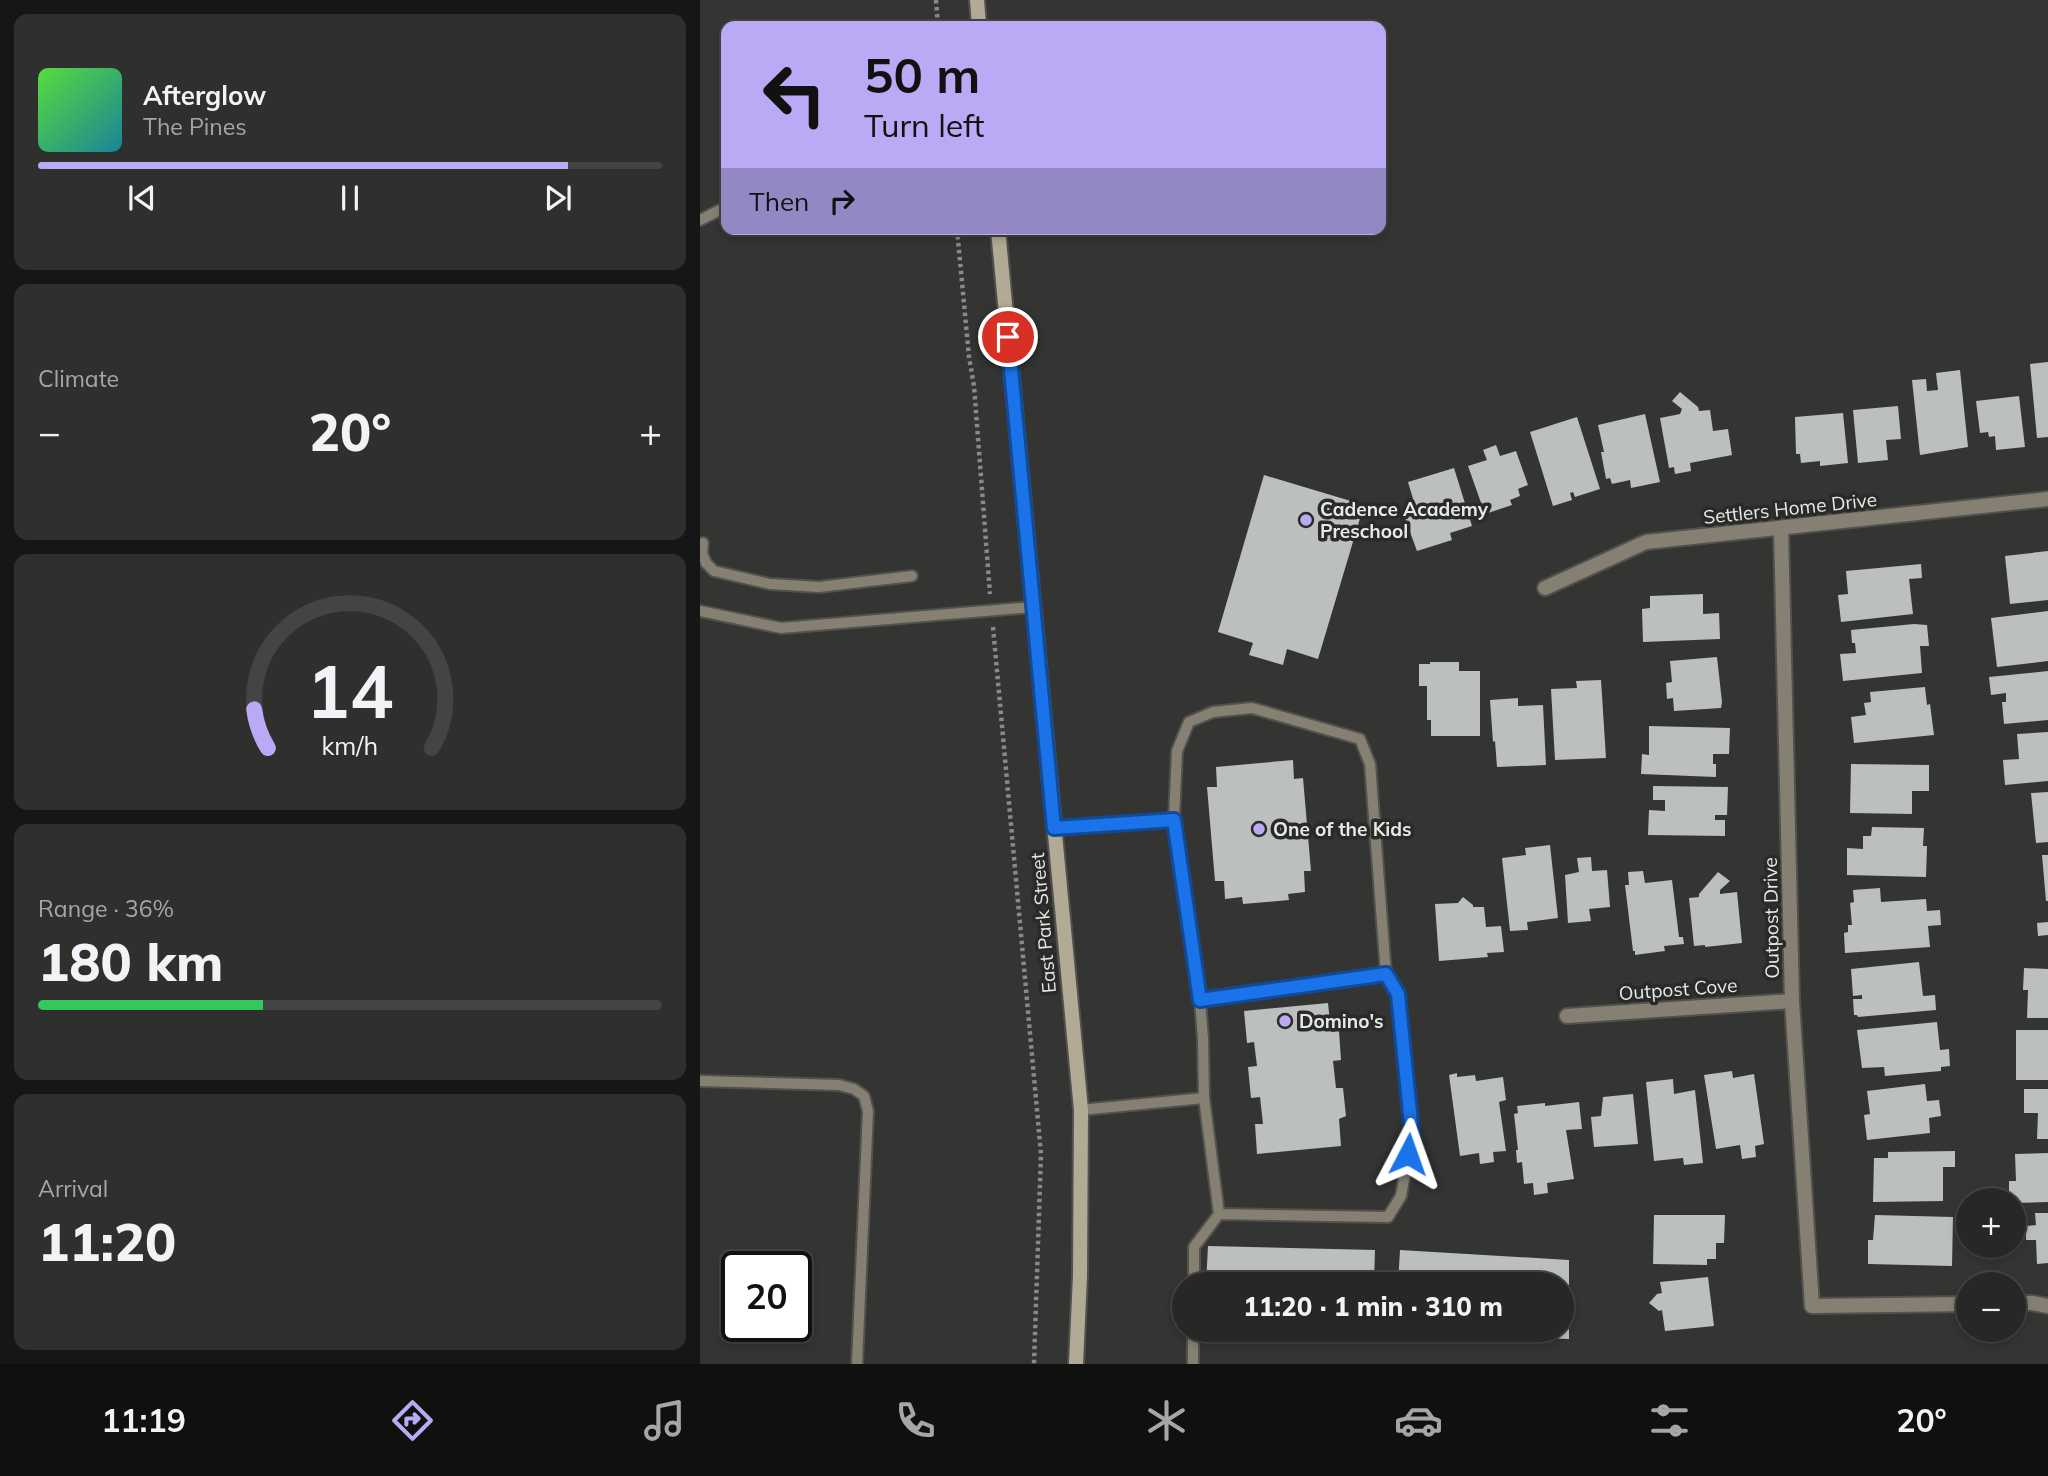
<!DOCTYPE html>
<meta charset="utf-8">
<style>
body{margin:0;font-family:Mulish,sans-serif;background:#2f302e;color:#f1f3f6;height:100vh;display:flex;flex-direction:column;font-size:26px;white-space:nowrap}
*{box-sizing:border-box;margin:0}
p{font-size:23px;color:#a4a6a7}
.icon{flex:none;width:38px;height:38px;fill:none;stroke:currentColor;stroke-width:2;stroke-linecap:round;stroke-linejoin:round}
.map{position:relative;flex:1;overflow:hidden}
.side{display:flex;flex-direction:column;gap:14px;padding:14px;background:#151615;width:700px}
.side>*{flex:none}
.hud{position:absolute;left:21px;top:21px;width:665px;height:214px;border-radius:14px;box-shadow:0 4px 10px #0003,0 0 0 2px #434443;background:#baaaf6;color:#111;overflow:hidden}
.fabs{position:absolute;left:1256px;top:1188px;display:grid;gap:14px}
.fabs a{display:grid;place-items:center;width:70px;height:70px;border-radius:50%;background:#272826;box-shadow:0 4px 10px #0003,0 0 0 2px #434443;font-size:35px}
.speed{position:absolute;left:21px;top:1251px;display:flex;gap:14px;font-size:35px;font-weight:700;text-align:center}
.speed>*{display:grid;place-content:center;width:91px;height:91px;border-radius:50%;background:#272826;box-shadow:0 4px 10px #0003,0 0 0 2px #434443;line-height:1}
.speed .limit{border:4px solid #111;border-radius:10px;background:#fff;color:#111}
.pin{position:absolute;display:grid;place-items:center;width:60px;height:60px;color:#fff;margin:-30px;border:4px solid #fff;border-radius:50%;box-shadow:0 2px 7px #0007}
.me{position:absolute;width:77px;margin:-38px;rotate:4deg;stroke-linejoin:round;filter:drop-shadow(0 0 5px #0008)}
.turn{display:flex;align-items:center;gap:24px;height:147px;padding:0 28px;font-size:32px}
.turn .icon{width:91px;height:91px;stroke-width:2.5}
.turn b{display:block;font-size:49px;line-height:60px}
.then{display:flex;align-items:center;height:66px;padding:0 28px;background:#0003;gap:14px;font-size:26px}
.big{font-size:52px;font-weight:800;line-height:1.1}
.side .card{flex:1;display:flex;flex-direction:column;justify-content:center;gap:10px;min-width:0;padding:0 24px;border-radius:14px;background:#2f302e}
.side .dial{align-items:center;gap:0}
.dial svg{height:182px;overflow:visible;fill:none;stroke:#434443;stroke-width:7;stroke-linecap:round;text-anchor:middle}
.dial text{fill:#f1f3f6;stroke:none}
.song{display:flex;align-items:center;gap:21px}
.cover{width:84px;height:84px;border-radius:10px;background:linear-gradient(135deg,hsl(110 70% 55%),hsl(190 70% 35%))}
.played{height:7px;border-radius:4px;background:linear-gradient(90deg,#baaaf6 85%,#434443 85%)}
.keys{display:flex;justify-content:space-around;direction:ltr}
.heat{display:flex;justify-content:space-between;align-items:center;font-size:38px;direction:ltr}
.charge{height:10px;border-radius:5px;background:linear-gradient(90deg,#34c759 36%,#434443 0)}
.trip{position:absolute;left:472px;top:1272px;width:402px;height:70px;border-radius:35px;background:#272826;box-shadow:0 4px 10px #0003,0 0 0 2px #434443;font-weight:800;line-height:70px;text-align:center}
.dock{display:flex;height:112px;justify-content:space-around;align-items:center;background:#10100f;color:#a4a6a7}
.dock .icon{width:49px;height:49px}
.dock .selected{color:#baaaf6}
.dock b{font-size:32px;color:#f1f3f6}
main{display:flex;flex:1;min-height:0}
.map>svg:first-child{display:block}
.building{fill:#bbbfbd}
.lines{fill:none;stroke-linecap:round;stroke-linejoin:round}
.lane-casing{stroke:#51524f;stroke-width:14}
.street-casing{stroke:#51524f;stroke-width:18}
.secondary-casing{stroke:#51524f;stroke-width:18}
.path{stroke:#898a88;stroke-width:4.5;stroke-dasharray:3.5 3.5;stroke-linecap:butt}
.lane{stroke:#858072;stroke-width:10}
.street{stroke:#858072;stroke-width:14}
.secondary{stroke:#b2aa94;stroke-width:14}
.route-casing{stroke:#114b97;stroke-width:18}
.route{stroke:#1a73e8;stroke-width:12}
.poi-dot{fill:#baaaf6;stroke:#2a2b28;stroke-width:2.5}
.labels{text-anchor:middle;stroke-width:7;stroke-linejoin:round;paint-order:stroke}
.street-label{font-size:19px;fill:#e8e9e7;stroke:#2a2b28}
.poi-label{font-size:19px;font-weight:bold;fill:#e8e9e7;stroke:#2a2b28;text-anchor:start}
</style>
<main>
<section class="side">
<div class="card">
<div class="song"><i class="cover"></i><div><b>Afterglow</b><p>The Pines</p></div></div>
<div class="played"></div>
<div class="keys"><svg class="icon" aria-label="previous" viewBox="0 0 24 24"><path d="M18 5L8 12l10 7zM5 5v14"/></svg><svg class="icon" aria-label="pause" viewBox="0 0 24 24"><path d="M8 5v14M16 5v14"/></svg><svg class="icon" aria-label="next" viewBox="0 0 24 24"><path d="M6 5l10 7-10 7zM19 5v14"/></svg></div>
</div>
<div class="card"><p>Climate</p>
<div class="heat"><a>−</a><b class="big">20°</b><a>+</a></div>
</div>
<div class="card dial"><svg viewBox="0 0 100 80">
<path d="M14 69A42 42 0 1 1 86 69"/>
<path d="M14 69A42 42 0 0 1 8 52" stroke="#baaaf6"/>
<text x="50" y="56" font-size="32" font-weight="700">14</text>
<text x="50" y="72" font-size="11">km/h</text>
</svg></div>
<div class="card"><p>Range · 36%</p><b class="big">180 km</b><div class="charge"></div></div>
<div class="card"><p>Arrival</p><b class="big">11:20</b></div>
</section>
<div class="map">
<svg width="1348" height="1364" viewBox="0 0 1348 1364">
<rect width="100%" height="100%" fill="#343532"/>
<path class="building" d="M 1348,362 L 1348,437 L 1337,438 L 1330,364 Z
M 1260,370 L 1268,447 L 1220,455 L 1212,380 L 1226,379 L 1227,391 L 1238,390 L 1236,373 Z
M 980,392 L 998,407 L 999,411 L 1010,410 L 1013,431 L 1028,429 L 1032,455 L 990,463 L 991,471 L 975,474 L 974,467 L 969,468 L 960,418 L 980,414 L 982,409 L 972,401 Z
M 1319,396 L 1325,447 L 1296,450 L 1295,436 L 1289,437 L 1288,432 L 1280,433 L 1276,401 Z
M 1198,406 L 1201,439 L 1186,440 L 1188,460 L 1158,463 L 1153,410 Z
M 1143,413 L 1148,463 L 1120,466 L 1120,461 L 1101,463 L 1100,454 L 1096,454 L 1095,417 Z
M 945,414 L 960,482 L 931,488 L 930,480 L 912,484 L 910,478 L 906,479 L 901,452 L 904,452 L 898,425 Z
M 877,417 L 900,489 L 875,497 L 873,492 L 870,493 L 872,500 L 853,506 L 830,432 Z
M 796,445 L 800,456 L 816,451 L 828,485 L 818,489 L 820,496 L 810,500 L 812,505 L 785,514 L 768,466 L 787,460 L 783,450 Z
M 754,468 L 772,526 L 750,533 L 752,540 L 717,551 L 703,513 L 716,509 L 708,482 Z
M 564,475 L 664,505 L 618,659 L 587,649 L 583,665 L 549,655 L 553,643 L 518,632 Z
M 1348,551 L 1348,600 L 1310,604 L 1305,556 Z
M 1221,564 L 1222,578 L 1209,579 L 1213,614 L 1141,622 L 1138,595 L 1148,594 L 1146,571 Z
M 1003,594 L 1003,614 L 1019,613 L 1020,639 L 943,642 L 942,609 L 950,608 L 950,596 Z
M 1348,611 L 1348,661 L 1297,667 L 1291,618 Z
M 1214,624 L 1227,625 L 1229,646 L 1220,646 L 1222,673 L 1143,681 L 1140,654 L 1156,653 L 1155,643 L 1152,643 L 1151,630 Z
M 1017,657 L 1022,702 L 1021,708 L 974,711 L 973,698 L 967,699 L 966,683 L 972,682 L 970,661 Z
M 730,662 L 759,662 L 759,671 L 780,671 L 780,736 L 731,736 L 731,720 L 727,720 L 727,686 L 719,686 L 719,664 L 730,664 Z
M 1348,671 L 1348,720 L 1304,724 L 1302,702 L 1306,702 L 1306,693 L 1291,695 L 1289,677 Z
M 901,680 L 906,758 L 855,760 L 851,689 L 877,688 L 876,681 Z
M 1225,687 L 1227,705 L 1230,704 L 1234,735 L 1154,743 L 1151,717 L 1166,715 L 1164,703 L 1171,702 L 1170,692 Z
M 818,698 L 818,706 L 843,705 L 846,765 L 797,767 L 795,741 L 793,742 L 790,700 Z
M 949,726 L 1030,728 L 1029,754 L 1013,754 L 1013,764 L 1016,764 L 1016,777 L 941,774 L 942,754 L 949,755 Z
M 1348,732 L 1348,781 L 1305,785 L 1303,760 L 1319,759 L 1317,734 Z
M 593,760 L 594,779 L 603,778 L 611,871 L 604,871 L 605,892 L 588,894 L 589,900 L 543,904 L 542,897 L 525,899 L 524,881 L 515,881 L 507,787 L 517,787 L 516,767 Z
M 1151,764 L 1229,765 L 1229,791 L 1212,791 L 1212,814 L 1150,813 Z
M 953,786 L 1028,787 L 1027,815 L 1015,815 L 1015,820 L 1025,820 L 1025,836 L 948,835 L 949,810 L 965,811 L 965,800 L 953,800 Z
M 1348,792 L 1348,842 L 1336,843 L 1331,793 Z
M 1172,827 L 1224,828 L 1223,846 L 1227,846 L 1226,877 L 1147,875 L 1147,848 L 1163,849 L 1163,836 L 1171,836 Z
M 850,845 L 858,918 L 827,922 L 828,930 L 810,931 L 802,858 L 826,855 L 825,848 Z
M 1342,855 L 1348,855 L 1348,901 L 1346,901 Z
M 891,857 L 892,871 L 907,870 L 910,907 L 889,909 L 891,921 L 868,923 L 865,875 L 879,872 L 877,858 Z
M 943,871 L 945,883 L 972,880 L 979,937 L 983,937 L 984,944 L 964,946 L 965,951 L 935,955 L 935,951 L 933,951 L 925,885 L 929,885 L 928,872 Z
M 1018,872 L 1030,881 L 1020,890 L 1020,894 L 1037,892 L 1042,943 L 1005,947 L 1005,945 L 994,946 L 989,898 L 999,897 L 999,894 Z
M 1180,888 L 1181,902 L 1226,899 L 1227,911 L 1240,910 L 1241,925 L 1228,926 L 1230,947 L 1145,953 L 1144,933 L 1148,932 L 1148,925 L 1152,925 L 1150,903 L 1154,902 L 1153,890 Z
M 763,897 L 773,905 L 773,907 L 784,907 L 786,927 L 801,926 L 804,952 L 787,953 L 788,957 L 739,961 L 735,904 L 758,903 Z
M 1348,922 L 1348,935 L 1338,936 L 1337,923 Z
M 1219,962 L 1223,996 L 1235,995 L 1236,1010 L 1158,1017 L 1157,1015 L 1154,1015 L 1153,999 L 1162,999 L 1162,995 L 1153,996 L 1151,969 Z
M 1324,968 L 1348,969 L 1348,1018 L 1327,1018 L 1328,990 L 1323,990 Z
M 628,1003 L 631,1032 L 639,1031 L 641,1060 L 633,1061 L 636,1088 L 643,1088 L 646,1116 L 639,1119 L 641,1146 L 557,1154 L 555,1124 L 563,1124 L 560,1097 L 551,1098 L 548,1067 L 557,1066 L 554,1042 L 547,1043 L 544,1011 Z
M 1237,1022 L 1240,1050 L 1249,1049 L 1250,1066 L 1241,1067 L 1241,1071 L 1185,1076 L 1184,1067 L 1162,1068 L 1157,1030 Z
M 1316,1030 L 1348,1030 L 1348,1080 L 1316,1080 Z
M 1032,1071 L 1033,1078 L 1054,1074 L 1064,1144 L 1055,1146 L 1056,1157 L 1042,1159 L 1040,1145 L 1016,1149 L 1004,1075 Z
M 757,1073 L 757,1077 L 775,1075 L 776,1081 L 803,1077 L 806,1100 L 799,1102 L 806,1151 L 793,1152 L 794,1162 L 780,1164 L 779,1153 L 760,1156 L 749,1075 Z
M 973,1079 L 974,1094 L 995,1090 L 1003,1163 L 984,1165 L 983,1158 L 954,1161 L 946,1082 Z
M 1225,1084 L 1227,1101 L 1239,1100 L 1241,1116 L 1229,1118 L 1230,1133 L 1167,1140 L 1164,1115 L 1170,1114 L 1167,1091 Z
M 1324,1089 L 1348,1089 L 1348,1139 L 1337,1139 L 1338,1113 L 1324,1113 Z
M 933,1094 L 938,1144 L 894,1147 L 891,1117 L 901,1116 L 903,1097 Z
M 879,1102 L 882,1129 L 866,1130 L 874,1179 L 847,1183 L 848,1193 L 834,1195 L 833,1183 L 824,1184 L 822,1162 L 817,1163 L 816,1150 L 818,1150 L 814,1114 L 818,1113 L 817,1106 L 845,1103 L 845,1106 Z
M 1255,1151 L 1255,1167 L 1243,1167 L 1243,1201 L 1173,1202 L 1174,1158 L 1188,1158 L 1188,1152 Z
M 1348,1153 L 1348,1202 L 1314,1203 L 1314,1200 L 1309,1200 L 1309,1181 L 1316,1181 L 1315,1154 Z
M 1335,1213 L 1348,1213 L 1348,1263 L 1337,1264 L 1336,1240 L 1326,1240 L 1326,1226 L 1336,1225 Z
M 954,1215 L 1025,1215 L 1024,1243 L 1016,1243 L 1016,1259 L 1007,1259 L 1007,1265 L 953,1264 Z
M 1175,1215 L 1253,1217 L 1252,1266 L 1168,1264 L 1168,1240 L 1173,1240 Z
M 508,1246 L 675,1250 L 674,1284 L 506,1284 Z
M 700,1250 L 869,1260 L 869,1339 L 701,1332 L 701,1330 L 863,1330 L 863,1284 L 698,1284 Z
M 1008,1277 L 1014,1326 L 965,1331 L 962,1310 L 959,1311 L 949,1303 L 957,1294 L 962,1293 L 960,1282 Z"/>
<g class="lines">
<g class="lane-casing">
<path id="lane" d="M 0,220 L 26,207
M 3,543 L 2,553 L 6,563 L 14,571 L 70,584 L 119,587 L 212,576
M 0,611 L 81,628 L 333,607
M 354,828 L 474,820 L 477,751 L 489,722 L 513,712 L 552,708 L 660,739 L 670,764 L 686,974 L 500,1000 L 474,820
M 500,1000 L 503,1039 L 504,1098
M 0,1081 L 139,1085 L 154,1089 L 164,1096 L 168,1111 L 157,1364
M 381,1110 L 504,1098 L 519,1214 L 494,1247 L 494,1284
M 519,1214 L 688,1217 L 701,1196 L 712,1133 L 698,994 L 686,974
M 493,1364 L 493,1330"/>
</g>
<g class="street-casing">
<path id="street" d="M 1081,528 L 1092,1001 L 1112,1306 L 1269,1304
M 845,588 L 946,542 L 1348,499
M 867,1016 L 1092,1001
M 1314,1303 L 1332,1303 L 1348,1306"/>
</g>
<g class="secondary-casing">
<path id="secondary" d="M 277,0 L 279,26
M 298,229 L 381,1110 L 380,1276 L 376,1364"/>
</g>
<path class="path" d="M 236,0 L 238,26
M 257,229 L 269,357 L 274,386 L 290,594
M 293,627 L 341,1154 L 334,1364"/>
<use href="#lane" class="lane"/>
<use href="#street" class="street"/>
<use href="#secondary" class="secondary"/>
</g>
<g class="lines">
<g class="route-casing">
<path id="route" d="M 308,337 L 354,828 L 474,820 L 500,1000 L 686,974 L 698,994 L 712,1133 L 708,1154"/>
</g>
<use href="#route" class="route"/>
</g>
<g class="poi-dot">
<circle cx="606" cy="520" r="7"/>
<circle cx="559" cy="829" r="7"/>
<circle cx="585" cy="1021" r="7"/>
</g>
<g class="labels">
<g class="street-label">
<text transform="translate(1090 508) rotate(-6)" y="7">Settlers Home Drive</text>
<text transform="translate(1071 918) rotate(-91)" y="7">Outpost Drive</text>
<text transform="translate(343 923) rotate(-95)" y="7">East Park Street</text>
<text transform="translate(978 989) rotate(-4)" y="7">Outpost Cove</text>
</g>
<g class="poi-label">
<text x="620" y="516">Cadence Academy<tspan x="620" dy="22">Preschool</tspan></text>
<text x="573" y="836">One of the Kids</text>
<text x="599" y="1028">Domino's</text>
</g>
</g>
</svg>
<div class="fabs">
<a>+</a>
<a>−</a>
</div>
<div class="speed"><div class="limit">20</div></div>
<div class="pin" style="left:308px;top:337px;background:#d93025"><svg class="icon" aria-label="arrive" viewBox="0 0 24 24"><path d="M6 21V4h12l-3 4 3 4H6"/></svg></div>
<svg class="me" style="left:708px;top:1154px" viewBox="-20 -20 40 40"><path d="M0-17L14 15 0 8-14 15z" fill="#1a73e8" stroke="#fff" stroke-width="4"/></svg>
<div class="trip">11:20 · 1 min · 310 m</div>
<div class="hud">
<div class="turn"><svg class="icon" aria-label="left" viewBox="0 0 24 24"><path d="M17 20v-9H6M10 6l-5 5 5 5"/></svg><div><b>50 m</b>Turn left</div></div>
<div class="then">Then<svg class="icon" aria-label="right" viewBox="0 0 24 24"><path d="M7 20v-9h11M14 6l5 5-5 5"/></svg></div>
</div>
</div>
</main>
<nav class="dock">
<b>11:19</b>
<svg class="icon selected" aria-label="directions" viewBox="0 0 24 24"><path d="M12 3l9 9-9 9-9-9zM9 14v-3h6M13 9l2 2-2 2"/></svg>
<svg class="icon" aria-label="music" viewBox="0 0 24 24"><path d="M9 18V5l10-2v13"/><circle cx="6" cy="18" r="3"/><circle cx="16" cy="16" r="3"/></svg>
<svg class="icon" aria-label="phone" viewBox="0 0 24 24"><path d="M5 4h4l2 5-3 2q2 4 5 5l2-3 5 2v4C11 20 4 13 5 4z"/></svg>
<svg class="icon" aria-label="climate" viewBox="0 0 24 24"><path d="M12 3v18M4 7l16 10M4 17L20 7"/></svg>
<svg class="icon" aria-label="car" viewBox="0 0 24 24"><path d="M5 17H2v-5l4-1 3-4h7l3 4 3 1v5h-3M9 17h6M6 11h13"/><circle cx="7" cy="17" r="2"/><circle cx="17" cy="17" r="2"/></svg>
<svg class="icon" aria-label="filters" viewBox="0 0 24 24"><path d="M4 7h16M4 17h16"/><circle cx="9" cy="7" r="2"/><circle cx="15" cy="17" r="2"/></svg>
<b>20°</b>
</nav>
